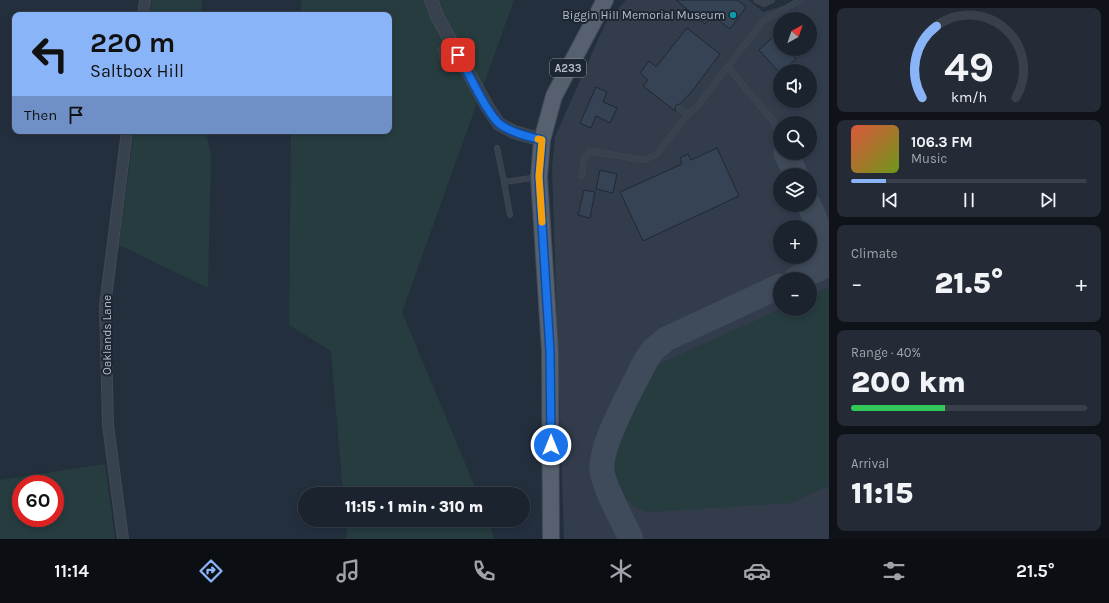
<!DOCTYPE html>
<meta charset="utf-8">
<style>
body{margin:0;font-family:Karla,sans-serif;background:#242b36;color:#f1f3f6;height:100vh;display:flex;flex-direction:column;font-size:15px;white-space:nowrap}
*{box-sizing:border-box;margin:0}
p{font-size:13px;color:#a0a4aa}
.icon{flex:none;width:22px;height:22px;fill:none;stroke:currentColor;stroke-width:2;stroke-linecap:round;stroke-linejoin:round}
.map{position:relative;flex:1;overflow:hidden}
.details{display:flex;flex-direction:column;gap:8px;padding:8px;background:#0f1319;width:280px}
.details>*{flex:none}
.hud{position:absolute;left:12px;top:12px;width:380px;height:122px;border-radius:8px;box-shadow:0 2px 6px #0003,0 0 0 1px #39404a;background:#8ab4f8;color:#111;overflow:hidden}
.needle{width:26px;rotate:40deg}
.tools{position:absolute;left:773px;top:12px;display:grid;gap:8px}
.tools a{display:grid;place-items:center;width:44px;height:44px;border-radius:50%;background:#1b232e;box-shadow:0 2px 6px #0003,0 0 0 1px #39404a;font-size:20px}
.speed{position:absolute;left:12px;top:475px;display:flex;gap:8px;font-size:20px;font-weight:700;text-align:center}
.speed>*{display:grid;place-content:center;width:52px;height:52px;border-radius:50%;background:#1b232e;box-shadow:0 2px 6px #0003,0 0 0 1px #39404a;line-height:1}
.speed .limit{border:6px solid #d22;background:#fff;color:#111}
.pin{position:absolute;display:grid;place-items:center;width:34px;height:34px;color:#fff;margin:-17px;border-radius:8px;box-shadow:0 2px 6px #0006}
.me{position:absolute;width:44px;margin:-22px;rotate:0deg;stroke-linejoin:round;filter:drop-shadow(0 0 3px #0008)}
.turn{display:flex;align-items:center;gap:14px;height:84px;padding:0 12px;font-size:18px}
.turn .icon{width:52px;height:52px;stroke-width:2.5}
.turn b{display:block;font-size:28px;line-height:34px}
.then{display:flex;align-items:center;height:38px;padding:0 12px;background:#0003;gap:8px;font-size:15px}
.big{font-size:30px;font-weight:800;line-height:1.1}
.details .card{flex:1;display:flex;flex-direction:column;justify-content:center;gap:6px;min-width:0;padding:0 14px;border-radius:8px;background:#242b36}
.details .dial{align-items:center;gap:0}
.dial svg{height:104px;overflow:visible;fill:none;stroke:#39404a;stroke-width:7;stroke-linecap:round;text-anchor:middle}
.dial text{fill:#f1f3f6;stroke:none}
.song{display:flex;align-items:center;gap:12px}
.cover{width:48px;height:48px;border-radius:6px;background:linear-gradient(135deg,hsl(10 70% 55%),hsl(80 70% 35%))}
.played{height:4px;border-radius:2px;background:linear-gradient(90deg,#8ab4f8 15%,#39404a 15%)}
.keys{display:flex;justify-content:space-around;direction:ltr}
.heat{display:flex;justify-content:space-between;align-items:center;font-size:22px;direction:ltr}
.charge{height:6px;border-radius:3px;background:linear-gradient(90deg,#34c759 40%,#39404a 0)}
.trip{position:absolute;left:298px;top:487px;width:232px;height:40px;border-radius:20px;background:#1b232e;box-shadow:0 2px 6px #0003,0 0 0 1px #39404a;font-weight:800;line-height:40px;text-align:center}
.tabs{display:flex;height:64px;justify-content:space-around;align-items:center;background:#0b0e12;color:#a0a4aa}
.tabs .icon{width:28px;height:28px}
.tabs .active{color:#8ab4f8}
.tabs b{font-size:18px;color:#f1f3f6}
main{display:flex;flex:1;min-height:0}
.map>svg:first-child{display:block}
.airport{fill:#323c4b;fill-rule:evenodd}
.green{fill:#263c3f;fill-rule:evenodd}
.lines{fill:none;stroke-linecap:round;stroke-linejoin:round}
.taxiway{stroke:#3f4a5a;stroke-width:25}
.building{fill:#364354;stroke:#1f2835}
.service-casing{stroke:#414a57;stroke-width:6}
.minor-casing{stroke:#414a57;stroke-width:12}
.tertiary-casing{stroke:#414a57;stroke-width:14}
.primary-casing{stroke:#414a57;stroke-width:18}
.service{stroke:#38414e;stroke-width:5}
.minor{stroke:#38414e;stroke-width:10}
.tertiary{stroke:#38414e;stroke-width:12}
.primary{stroke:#56606e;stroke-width:16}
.route-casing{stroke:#114b97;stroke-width:10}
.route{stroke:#1a73e8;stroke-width:7}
.slow{stroke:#f59e0b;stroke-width:7}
.culture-dot{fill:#0f9aa8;stroke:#1d2633;stroke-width:1.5}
.labels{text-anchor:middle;stroke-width:4;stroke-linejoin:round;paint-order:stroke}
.shield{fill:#1d2633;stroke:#878f9c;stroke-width:1}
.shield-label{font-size:11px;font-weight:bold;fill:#b4bcc9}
.poi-label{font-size:12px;fill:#b4bcc9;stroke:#1d2633;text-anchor:end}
.street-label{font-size:12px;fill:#b4bcc9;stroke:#1d2633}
</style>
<main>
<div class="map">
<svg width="829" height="539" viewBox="0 0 829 539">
<rect width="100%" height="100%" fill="#242f3e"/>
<path class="airport" d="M 626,0 L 749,0 L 763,12 L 802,0 L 829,0 L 829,539 L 564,539 L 552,168 L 555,137 L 605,24 ZM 780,19 L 810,19 L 810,49 L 780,49 ZM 780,71 L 810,71 L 810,101 L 780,101 ZM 780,123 L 810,123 L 810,153 L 780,153 ZM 780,175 L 810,175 L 810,205 L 780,205 ZM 780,227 L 810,227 L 810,257 L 780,257 ZM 780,279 L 810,279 L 810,309 L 780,309 Z"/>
<path class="green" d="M 152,0 L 202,0 L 201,15 L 150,15 Z
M 302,0 L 514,0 L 402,312 L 478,494 L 343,494 L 331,351 L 289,325 L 291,131 L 389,131 L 389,15 L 300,15 Z
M 134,131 L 206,131 L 211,155 L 208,288 L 119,245 Z
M 829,287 L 829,486 L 791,503 L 649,512 L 635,507 L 624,497 L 617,483 L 613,468 L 614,455 L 622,434 L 657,365 L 781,309 L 810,309 L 810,296 Z
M 105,464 L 115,539 L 0,539 L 0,480 ZM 21,484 L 55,484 L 55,518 L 21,518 Z
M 346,520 L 489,520 L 494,539 L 345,539 L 347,535 Z"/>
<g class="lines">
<path class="taxiway" d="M 786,153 L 796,175
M 809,205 C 819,226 829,252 817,270
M 796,279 L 829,264
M 631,539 C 623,521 605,490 602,471 C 599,445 634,385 646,360 L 653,350 L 666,339 L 780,286"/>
</g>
<path class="building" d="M 676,0 L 737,0 L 746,7 L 730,29 L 712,15 L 705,24 Z
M 687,28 L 720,54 L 693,90 L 680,104 L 676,105 L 675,111 L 643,86 L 648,80 L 640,73 L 649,61 L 656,67 Z
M 774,36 L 780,42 L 780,49 L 786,49 L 796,59 L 780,73 L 759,50 Z
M 596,87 L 607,92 L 603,102 L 617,108 L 610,123 L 596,116 L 591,128 L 580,123 Z
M 717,148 L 739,196 L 643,241 L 620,192 L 682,164 L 680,158 L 688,154 L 691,160 Z
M 600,170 L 617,174 L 613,193 L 596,189 Z
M 584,190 L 595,192 L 590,218 L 578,215 Z"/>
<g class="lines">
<g class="service-casing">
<path id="service" d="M 756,0 L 764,4 L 772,0
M 444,62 L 440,50 L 451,41
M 728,67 L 773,121 L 780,140
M 679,108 L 688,114 L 697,107 L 762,22 L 800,0
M 497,148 L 504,182
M 582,176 L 584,159 L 590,151 L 643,160 L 656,155 L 688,114
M 510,215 L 504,182 L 538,177"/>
</g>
<g class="minor-casing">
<path id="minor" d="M 143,15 L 145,0
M 123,539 L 108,425 L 105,306 L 127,131"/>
</g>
<g class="tertiary-casing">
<path id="tertiary" d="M 431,0 L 437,16 L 488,108 L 499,124 L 514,132 L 542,140"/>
</g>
<g class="primary-casing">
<path id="primary" d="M 551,539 L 550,351 L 539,177 L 542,140 L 554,96 L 605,0"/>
</g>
<use href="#service" class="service"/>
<use href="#minor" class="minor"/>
<use href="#tertiary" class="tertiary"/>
<use href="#primary" class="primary"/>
</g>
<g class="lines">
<g class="route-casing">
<path id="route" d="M 458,55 C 468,71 487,115 501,125 C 513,133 527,136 542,140 L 539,176 L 550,351 L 551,445"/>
</g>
<use href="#route" class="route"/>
<path class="slow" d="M 538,139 L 542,140 L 539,176 L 542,222"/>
</g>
<circle class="culture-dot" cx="733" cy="15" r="4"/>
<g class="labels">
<rect class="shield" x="550" y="59" width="36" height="18" rx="3"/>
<g class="shield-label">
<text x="568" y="72">A233</text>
</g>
<g class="poi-label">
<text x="725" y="19">Biggin Hill Memorial Museum</text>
</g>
<g class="street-label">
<text transform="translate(107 335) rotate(-90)" y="4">Oaklands Lane</text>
</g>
</g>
</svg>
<div class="tools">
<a><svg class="needle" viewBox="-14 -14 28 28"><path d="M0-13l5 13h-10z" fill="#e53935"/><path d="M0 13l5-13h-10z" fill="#a0a4aa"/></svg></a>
<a><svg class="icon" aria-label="sound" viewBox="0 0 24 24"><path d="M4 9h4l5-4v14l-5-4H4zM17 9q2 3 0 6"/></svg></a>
<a><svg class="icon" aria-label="search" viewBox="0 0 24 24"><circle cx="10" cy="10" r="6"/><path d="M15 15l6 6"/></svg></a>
<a><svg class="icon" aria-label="layers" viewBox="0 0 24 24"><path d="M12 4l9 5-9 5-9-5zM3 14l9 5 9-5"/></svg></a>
<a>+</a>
<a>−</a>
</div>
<div class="speed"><div class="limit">60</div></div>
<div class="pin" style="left:458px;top:55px;background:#d93025"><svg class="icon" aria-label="arrive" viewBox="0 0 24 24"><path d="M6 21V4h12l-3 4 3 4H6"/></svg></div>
<svg class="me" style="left:551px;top:445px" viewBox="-20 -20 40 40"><circle r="17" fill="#1a73e8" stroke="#fff" stroke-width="3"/><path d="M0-11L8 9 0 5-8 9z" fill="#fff"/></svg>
<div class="trip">11:15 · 1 min · 310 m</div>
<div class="hud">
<div class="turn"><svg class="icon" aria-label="left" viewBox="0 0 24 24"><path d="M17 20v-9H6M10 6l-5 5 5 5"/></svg><div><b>220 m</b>Saltbox Hill</div></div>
<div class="then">Then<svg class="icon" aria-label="arrive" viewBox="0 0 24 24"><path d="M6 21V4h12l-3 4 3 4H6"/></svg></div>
</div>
</div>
<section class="details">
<div class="card dial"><svg viewBox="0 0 100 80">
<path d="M14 69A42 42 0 1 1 86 69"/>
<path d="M14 69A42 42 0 0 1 25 14" stroke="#8ab4f8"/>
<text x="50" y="56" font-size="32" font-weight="700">49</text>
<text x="50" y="72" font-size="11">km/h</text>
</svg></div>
<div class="card">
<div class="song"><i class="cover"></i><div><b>106.3 FM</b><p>Music</p></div></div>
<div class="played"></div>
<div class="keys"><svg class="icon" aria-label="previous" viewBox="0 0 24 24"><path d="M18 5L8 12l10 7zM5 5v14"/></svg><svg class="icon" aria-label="pause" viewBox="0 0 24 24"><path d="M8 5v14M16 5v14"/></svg><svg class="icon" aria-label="next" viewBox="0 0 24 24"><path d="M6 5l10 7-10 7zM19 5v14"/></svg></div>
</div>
<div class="card"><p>Climate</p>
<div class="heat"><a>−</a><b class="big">21.5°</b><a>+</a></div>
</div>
<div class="card"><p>Range · 40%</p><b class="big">200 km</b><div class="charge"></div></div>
<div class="card"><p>Arrival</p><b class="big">11:15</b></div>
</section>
</main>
<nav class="tabs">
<b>11:14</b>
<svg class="icon active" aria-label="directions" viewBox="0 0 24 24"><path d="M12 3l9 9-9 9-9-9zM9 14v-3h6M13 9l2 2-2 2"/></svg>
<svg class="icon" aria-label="music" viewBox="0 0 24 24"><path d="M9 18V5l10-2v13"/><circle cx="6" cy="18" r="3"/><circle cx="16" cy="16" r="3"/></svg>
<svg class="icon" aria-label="phone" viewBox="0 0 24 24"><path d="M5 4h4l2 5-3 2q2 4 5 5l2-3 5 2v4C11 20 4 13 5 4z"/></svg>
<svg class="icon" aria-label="climate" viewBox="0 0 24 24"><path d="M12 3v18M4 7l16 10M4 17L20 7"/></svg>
<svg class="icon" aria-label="car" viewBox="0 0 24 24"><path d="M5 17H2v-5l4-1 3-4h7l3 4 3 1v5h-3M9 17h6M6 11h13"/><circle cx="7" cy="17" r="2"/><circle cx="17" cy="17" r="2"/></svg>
<svg class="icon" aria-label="filters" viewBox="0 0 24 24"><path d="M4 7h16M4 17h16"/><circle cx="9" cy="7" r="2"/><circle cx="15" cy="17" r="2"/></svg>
<b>21.5°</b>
</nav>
